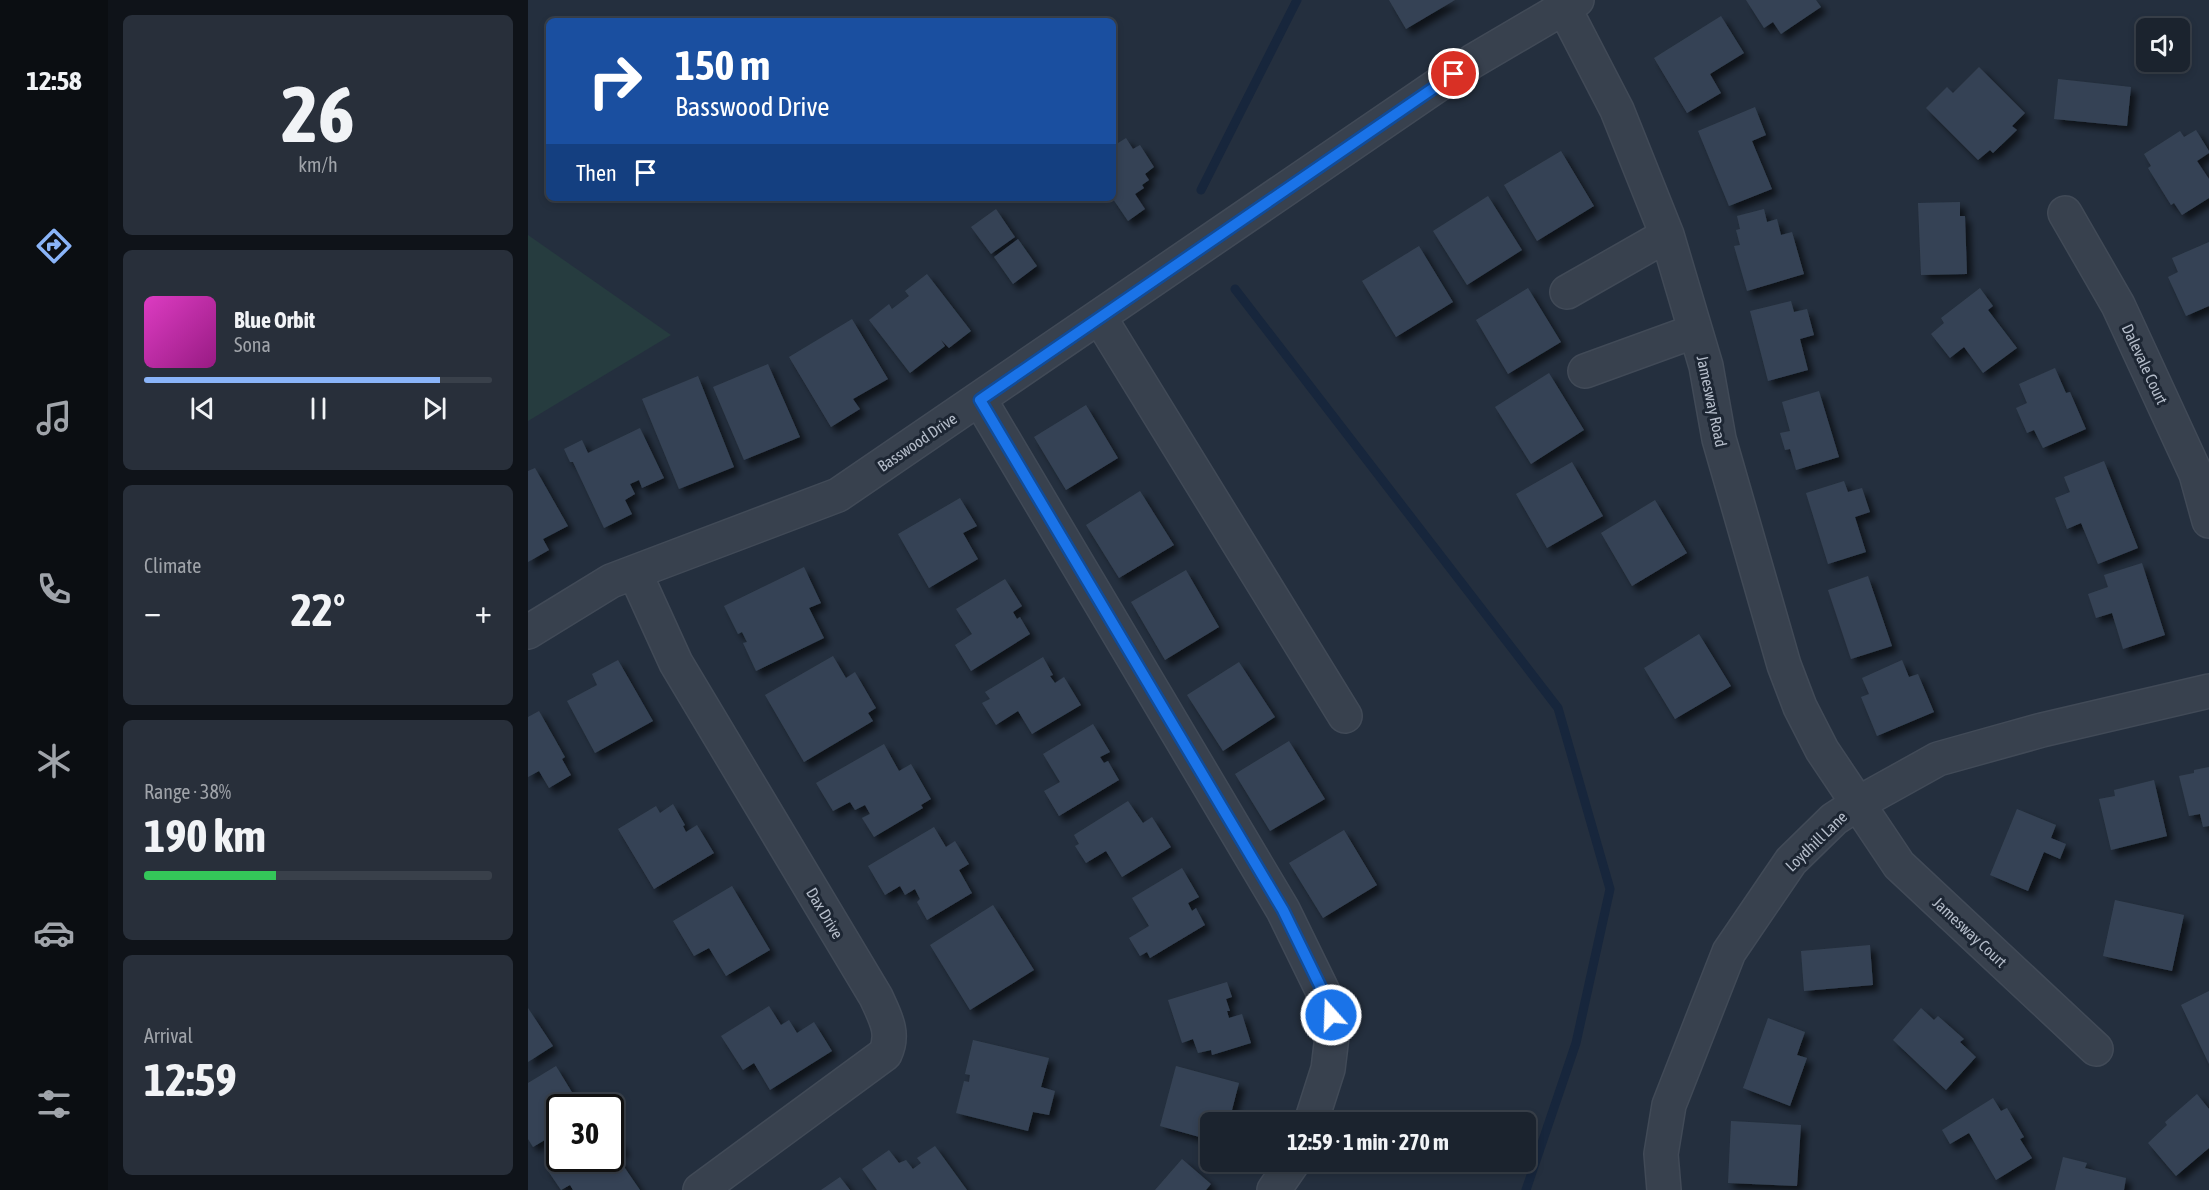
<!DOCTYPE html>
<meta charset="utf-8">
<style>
body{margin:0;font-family:"Asap Condensed",sans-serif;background:#282f3a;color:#f1f3f6;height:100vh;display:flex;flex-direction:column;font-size:22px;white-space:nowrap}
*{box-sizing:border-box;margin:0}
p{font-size:20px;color:#a0a4aa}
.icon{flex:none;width:33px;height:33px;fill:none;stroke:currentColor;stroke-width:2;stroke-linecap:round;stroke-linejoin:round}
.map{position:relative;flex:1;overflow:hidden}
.side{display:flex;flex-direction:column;gap:15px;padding:15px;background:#0f1319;width:420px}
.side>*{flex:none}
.guide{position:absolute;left:18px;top:18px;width:570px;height:183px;border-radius:9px;box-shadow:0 3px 9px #0003,0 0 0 2px #39404a;background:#1a4fa0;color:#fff;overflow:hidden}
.tools{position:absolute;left:1608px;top:18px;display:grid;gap:12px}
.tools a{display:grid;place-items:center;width:54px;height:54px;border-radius:9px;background:#1b232e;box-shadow:0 3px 9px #0003,0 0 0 2px #39404a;font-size:30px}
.speed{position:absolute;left:18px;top:1094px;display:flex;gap:12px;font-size:30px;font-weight:700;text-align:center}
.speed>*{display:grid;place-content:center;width:78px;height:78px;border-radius:50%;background:#1b232e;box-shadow:0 3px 9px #0003,0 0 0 2px #39404a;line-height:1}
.speed .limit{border:3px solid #111;border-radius:9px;background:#fff;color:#111}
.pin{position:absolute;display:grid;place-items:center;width:51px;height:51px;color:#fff;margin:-26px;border:3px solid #fff;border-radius:50%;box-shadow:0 2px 6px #0007}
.me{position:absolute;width:66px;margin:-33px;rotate:340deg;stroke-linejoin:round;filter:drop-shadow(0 0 4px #0008)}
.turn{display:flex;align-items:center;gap:21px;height:126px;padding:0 30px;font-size:27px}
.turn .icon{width:78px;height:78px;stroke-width:2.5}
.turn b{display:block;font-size:42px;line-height:51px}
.then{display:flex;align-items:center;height:57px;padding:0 30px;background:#0003;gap:12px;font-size:22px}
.big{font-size:45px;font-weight:700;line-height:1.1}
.side .widget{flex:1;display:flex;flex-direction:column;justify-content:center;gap:9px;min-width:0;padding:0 21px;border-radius:9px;background:#282f3a}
.side .dial{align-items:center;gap:0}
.dial b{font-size:78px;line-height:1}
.song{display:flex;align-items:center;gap:18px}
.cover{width:72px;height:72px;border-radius:9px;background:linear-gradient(135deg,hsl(310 70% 55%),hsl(310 70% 35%))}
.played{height:6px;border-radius:3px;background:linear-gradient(90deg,#8ab4f8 85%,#39404a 85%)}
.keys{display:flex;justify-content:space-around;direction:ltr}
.heat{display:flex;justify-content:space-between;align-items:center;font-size:33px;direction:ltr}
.charge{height:9px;border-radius:4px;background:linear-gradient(90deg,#34c759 38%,#39404a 0)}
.trip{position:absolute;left:672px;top:1112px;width:336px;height:60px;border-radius:9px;background:#1b232e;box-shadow:0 3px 9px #0003,0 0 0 2px #39404a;font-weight:700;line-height:60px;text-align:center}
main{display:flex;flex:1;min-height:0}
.menu{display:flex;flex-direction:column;width:108px;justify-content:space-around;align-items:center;background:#0b0e12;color:#a0a4aa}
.menu .icon{width:42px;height:42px}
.menu .active{color:#8ab4f8}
.menu b{font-size:27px;color:#f1f3f6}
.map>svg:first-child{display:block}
.green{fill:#263c3f}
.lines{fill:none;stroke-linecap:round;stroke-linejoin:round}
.stream{stroke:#17263c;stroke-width:9}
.building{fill:#364354;filter:url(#shadow)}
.minor-casing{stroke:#414a57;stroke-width:36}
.minor{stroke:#38414e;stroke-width:33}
.route-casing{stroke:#114b97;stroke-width:15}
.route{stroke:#1a73e8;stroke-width:10}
.labels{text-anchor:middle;stroke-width:6;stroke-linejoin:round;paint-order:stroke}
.street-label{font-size:16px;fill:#b4bcc9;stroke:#1d2633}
</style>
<main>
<nav class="menu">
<b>12:58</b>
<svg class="icon active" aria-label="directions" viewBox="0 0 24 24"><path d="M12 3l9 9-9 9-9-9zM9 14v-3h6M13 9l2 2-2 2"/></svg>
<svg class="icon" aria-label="music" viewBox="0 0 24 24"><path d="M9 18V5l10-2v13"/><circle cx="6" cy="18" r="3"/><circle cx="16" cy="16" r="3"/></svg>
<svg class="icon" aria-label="phone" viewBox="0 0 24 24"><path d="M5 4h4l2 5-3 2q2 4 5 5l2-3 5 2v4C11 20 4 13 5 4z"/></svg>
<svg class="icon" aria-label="climate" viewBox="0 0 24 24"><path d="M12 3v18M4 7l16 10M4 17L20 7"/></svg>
<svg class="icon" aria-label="car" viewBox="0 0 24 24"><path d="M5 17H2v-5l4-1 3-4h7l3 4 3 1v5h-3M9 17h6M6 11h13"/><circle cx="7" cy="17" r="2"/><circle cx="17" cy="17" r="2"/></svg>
<svg class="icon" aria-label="filters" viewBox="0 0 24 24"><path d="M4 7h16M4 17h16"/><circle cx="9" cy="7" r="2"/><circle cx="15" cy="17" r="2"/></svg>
</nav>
<section class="side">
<div class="widget dial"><b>26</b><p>km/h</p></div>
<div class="widget">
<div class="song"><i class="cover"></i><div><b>Blue Orbit</b><p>Sona</p></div></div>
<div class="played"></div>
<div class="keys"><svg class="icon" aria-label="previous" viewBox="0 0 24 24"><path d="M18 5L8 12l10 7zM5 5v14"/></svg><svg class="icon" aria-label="pause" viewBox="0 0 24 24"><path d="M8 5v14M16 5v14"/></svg><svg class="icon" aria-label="next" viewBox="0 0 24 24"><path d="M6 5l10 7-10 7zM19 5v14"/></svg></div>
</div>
<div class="widget"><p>Climate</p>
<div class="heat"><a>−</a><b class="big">22°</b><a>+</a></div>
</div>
<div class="widget"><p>Range · 38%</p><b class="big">190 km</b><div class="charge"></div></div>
<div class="widget"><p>Arrival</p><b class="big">12:59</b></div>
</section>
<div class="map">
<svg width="1681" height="1190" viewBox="0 0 1681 1190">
<defs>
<filter id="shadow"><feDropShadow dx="5.5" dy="5.5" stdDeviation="3" flood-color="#0009"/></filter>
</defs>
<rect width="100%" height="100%" fill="#242f3e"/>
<path class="green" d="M 0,235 L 143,335 L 0,421 Z"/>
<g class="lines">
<path class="stream" d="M 673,190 L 769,0
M 707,289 L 1030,708 L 1082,889 L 1048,1043 L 998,1190"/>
</g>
<path class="building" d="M 861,0 L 927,0 L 878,29 Z
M 1218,0 L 1288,0 L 1293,7 L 1253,34 L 1245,22 L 1236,28 Z
M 1193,16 L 1216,53 L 1182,74 L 1193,93 L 1159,113 L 1126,58 Z
M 1451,67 L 1497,113 L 1484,126 L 1489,130 L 1465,153 L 1462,150 L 1450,160 L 1398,108 L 1419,87 L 1425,93 Z
M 1530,79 L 1603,87 L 1599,126 L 1526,119 Z
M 1227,107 L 1238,135 L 1224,141 L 1244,189 L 1201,206 L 1170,131 Z
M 1668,130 L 1681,151 L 1681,153 L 1669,161 L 1681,179 L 1681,198 L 1654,215 L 1646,203 L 1643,205 L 1620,168 L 1623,166 L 1616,154 L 1652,131 L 1656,137 Z
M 598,138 L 605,149 L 612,145 L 626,167 L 617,174 L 621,180 L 614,185 L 616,188 L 607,194 L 617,209 L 600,221 L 585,199 L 585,141 L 587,145 Z
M 1033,151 L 1066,206 L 1009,241 L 976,185 Z
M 960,196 L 994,250 L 939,285 L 905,231 Z
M 1432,202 L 1432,216 L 1437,216 L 1439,274 L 1393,275 L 1390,203 Z
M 468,209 L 487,237 L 463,254 L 443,227 Z
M 1236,209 L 1239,222 L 1249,219 L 1253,235 L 1264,232 L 1276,274 L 1219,291 L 1206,246 L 1212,245 L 1208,230 L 1212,229 L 1209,216 Z
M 490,239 L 509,266 L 485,284 L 466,257 Z
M 1681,242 L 1681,306 L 1658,316 L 1640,277 L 1650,272 L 1644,258 Z
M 891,246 L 925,302 L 868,337 L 834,281 Z
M 399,274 L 443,331 L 421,348 L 413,340 L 417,346 L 382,373 L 341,320 L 361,304 L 364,309 L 381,296 L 377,291 Z
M 1000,288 L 1033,342 L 980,374 L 948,320 Z
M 1452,288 L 1465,306 L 1460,310 L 1489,348 L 1455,373 L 1436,347 L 1422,358 L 1403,334 L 1416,323 L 1413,318 Z
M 1263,301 L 1266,312 L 1279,309 L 1286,335 L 1272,339 L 1280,370 L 1240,381 L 1222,311 Z
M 324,319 L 360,379 L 325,399 L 332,409 L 303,427 L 261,357 Z
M 240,364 L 272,437 L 216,460 L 185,387 Z
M 1527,368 L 1538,393 L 1542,392 L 1558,429 L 1515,448 L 1506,430 L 1499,433 L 1488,408 L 1499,403 L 1491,384 Z
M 1021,373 L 1056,430 L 1003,464 L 967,407 Z
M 170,376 L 206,467 L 151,489 L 114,399 Z
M 1291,391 L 1311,457 L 1268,470 L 1262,449 L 1257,450 L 1252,433 L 1262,431 L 1254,402 Z
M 558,405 L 590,458 L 538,490 L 506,437 Z
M 112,428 L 136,478 L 114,488 L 111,480 L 102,484 L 107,494 L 97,500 L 104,514 L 76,528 L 45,462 L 42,462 L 36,449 L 54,440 L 60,453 Z
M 1576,461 L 1610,548 L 1570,564 L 1553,523 L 1539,529 L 1527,498 L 1542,492 L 1536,477 Z
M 1044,462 L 1075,516 L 1019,548 L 988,494 Z
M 7,468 L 40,526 L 15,539 L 21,550 L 0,562 L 0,471 Z
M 1316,481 L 1320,492 L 1334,488 L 1342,512 L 1327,517 L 1338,552 L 1300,564 L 1278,493 Z
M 612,491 L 646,545 L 591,578 L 558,525 Z
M 432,498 L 449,526 L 435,533 L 450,559 L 401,588 L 370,534 Z
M 1127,500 L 1159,553 L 1104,586 L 1073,533 Z
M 1614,563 L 1637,635 L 1595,649 L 1584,613 L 1568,618 L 1560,594 L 1580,587 L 1576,575 Z
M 276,567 L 293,603 L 281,608 L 296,638 L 228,671 L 215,643 L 219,642 L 214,632 L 210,634 L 196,606 Z
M 658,570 L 691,627 L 637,660 L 603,602 Z
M 1340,576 L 1364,646 L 1323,659 L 1300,590 Z
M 477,579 L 494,606 L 485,612 L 489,619 L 492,617 L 502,634 L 443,671 L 427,645 L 444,634 L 428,609 Z
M 1171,634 L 1203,686 L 1147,719 L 1116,668 Z
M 305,656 L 318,678 L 327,672 L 348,708 L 340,713 L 345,721 L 276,762 L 237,695 Z
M 515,657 L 525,675 L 522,676 L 527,683 L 536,677 L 553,705 L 504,734 L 490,711 L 468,725 L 454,703 L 462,699 L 457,692 Z
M 90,660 L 125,721 L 67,753 L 39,701 L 69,685 L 64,674 Z
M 1374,660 L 1381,677 L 1390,674 L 1406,712 L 1349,736 L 1333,697 L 1341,694 L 1334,678 Z
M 711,662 L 747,717 L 695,751 L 659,695 Z
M 11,711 L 37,757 L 34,759 L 43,775 L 21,788 L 11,771 L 0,777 L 0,717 Z
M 565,724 L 582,752 L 572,757 L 576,763 L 580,761 L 591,780 L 531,816 L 516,791 L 532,782 L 515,754 Z
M 761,741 L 797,799 L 742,831 L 707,774 Z
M 356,744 L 371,771 L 383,764 L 403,799 L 393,805 L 395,808 L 346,837 L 334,818 L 342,814 L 337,805 L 327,810 L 322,802 L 305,811 L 288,783 Z
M 1681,767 L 1681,826 L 1675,827 L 1672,814 L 1661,816 L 1651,776 L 1666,773 L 1666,770 Z
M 1626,780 L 1639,836 L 1583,850 L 1571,799 L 1587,796 L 1586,790 Z
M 600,801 L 615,823 L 624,817 L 643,847 L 594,877 L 578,851 L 558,863 L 547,846 L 551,844 L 546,835 Z
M 145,804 L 157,825 L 155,826 L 158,832 L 169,825 L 186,853 L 126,889 L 90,829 L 128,806 L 132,813 Z
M 1489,809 L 1528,825 L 1523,838 L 1538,844 L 1532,859 L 1516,852 L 1500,891 L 1462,875 Z
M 406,827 L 418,847 L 427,841 L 441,864 L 431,870 L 444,893 L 399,920 L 389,902 L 392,899 L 387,889 L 377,895 L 372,886 L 357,895 L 340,866 Z
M 816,830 L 849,885 L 795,918 L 761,863 Z
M 654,868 L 671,897 L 660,903 L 664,911 L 668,908 L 677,925 L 622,958 L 619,952 L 612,956 L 601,938 L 621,926 L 604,898 Z
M 204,886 L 242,950 L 198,976 L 181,948 L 166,956 L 145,921 Z
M 1587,900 L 1656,915 L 1644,971 L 1575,956 Z
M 465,905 L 506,970 L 442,1010 L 402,945 Z
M 1342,945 L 1345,985 L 1276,991 L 1273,951 Z
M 699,982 L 704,997 L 698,999 L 702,1011 L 699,1011 L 701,1018 L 714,1014 L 723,1043 L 684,1055 L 683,1050 L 670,1053 L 665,1039 L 654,1043 L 640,1000 Z
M 1681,991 L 1681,1064 L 1653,1005 Z
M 241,1006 L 253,1025 L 261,1020 L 269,1033 L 286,1022 L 304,1051 L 242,1090 L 226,1063 L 215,1070 L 193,1036 Z
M 0,1008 L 25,1046 L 0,1062 Z
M 1393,1008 L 1406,1020 L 1410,1016 L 1436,1039 L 1432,1042 L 1448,1057 L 1418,1090 L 1365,1040 Z
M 1240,1018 L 1277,1032 L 1269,1055 L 1279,1058 L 1262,1106 L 1215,1088 Z
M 445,1040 L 521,1058 L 513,1087 L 527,1091 L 521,1115 L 505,1112 L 500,1131 L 428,1113 L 436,1081 L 441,1082 L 442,1075 L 437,1074 Z
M 28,1066 L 53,1107 L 32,1107 L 32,1131 L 5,1147 L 0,1139 L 0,1083 Z
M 648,1066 L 711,1083 L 704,1110 L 719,1115 L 717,1122 L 682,1122 L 682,1140 L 632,1126 Z
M 1669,1094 L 1681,1109 L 1681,1148 L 1648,1176 L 1620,1143 L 1639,1125 L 1637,1122 Z
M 1465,1098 L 1473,1111 L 1479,1108 L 1496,1137 L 1492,1139 L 1504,1158 L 1468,1180 L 1441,1133 L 1422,1144 L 1414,1130 Z
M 1203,1121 L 1273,1125 L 1269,1186 L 1200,1183 Z
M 82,1129 L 96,1150 L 88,1155 L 112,1190 L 45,1190 L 42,1185 L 33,1190 L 18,1168 L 32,1158 L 82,1158 Z
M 407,1146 L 439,1190 L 349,1190 L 334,1169 L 361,1150 L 371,1163 L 378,1160 L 385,1169 L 393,1163 L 389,1158 Z
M 1535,1157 L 1559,1163 L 1557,1168 L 1598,1178 L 1596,1190 L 1527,1190 Z
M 654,1159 L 683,1184 L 678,1190 L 627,1190 Z
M 312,1177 L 322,1190 L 293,1190 Z"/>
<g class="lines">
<g class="minor-casing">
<path id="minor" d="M 1032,0 L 1089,110 L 1139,235 L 1178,366 L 1191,439 L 1256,665 L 1272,707 L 1294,750 L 1371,865 L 1568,1049
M 1537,213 L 1590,305 L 1668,474 L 1681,521
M 1039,292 L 1139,235
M 572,318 L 817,716
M 1057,371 L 1167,331
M 452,400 L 755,910 L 800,1002 L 805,1028 L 800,1069 L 783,1122
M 107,573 L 148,663 L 348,997 C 357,1017 367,1033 357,1054 L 172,1190
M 0,632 L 83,581 L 310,495 L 945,61 L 1049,0
M 746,1190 L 766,1161
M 1136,1190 L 1133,1154 L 1141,1105 L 1201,952 L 1263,861 L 1306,819 L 1329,804 L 1410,759 L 1514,730 L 1681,691"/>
</g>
<use href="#minor" class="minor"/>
</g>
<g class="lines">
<g class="route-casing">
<path id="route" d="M 803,1015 L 800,1002 L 755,910 L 452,400 L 926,74"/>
</g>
<use href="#route" class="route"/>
</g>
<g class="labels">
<g class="street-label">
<text transform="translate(1617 364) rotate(65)" y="6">Dalevale Court</text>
<text transform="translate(1184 401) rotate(78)" y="6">Jamesway Road</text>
<text transform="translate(389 442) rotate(-34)" y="6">Basswood Drive</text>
<text transform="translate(1288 841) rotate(-44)" y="6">Loydhill Lane</text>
<text transform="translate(297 913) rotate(59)" y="6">Dax Drive</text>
<text transform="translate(1442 932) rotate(43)" y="6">Jamesway Court</text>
</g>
</g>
</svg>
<div class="tools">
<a><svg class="icon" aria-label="sound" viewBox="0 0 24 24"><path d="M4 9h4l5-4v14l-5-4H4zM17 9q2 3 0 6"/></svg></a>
</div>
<div class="speed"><div class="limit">30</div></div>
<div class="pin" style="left:926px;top:74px;background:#d93025"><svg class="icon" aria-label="arrive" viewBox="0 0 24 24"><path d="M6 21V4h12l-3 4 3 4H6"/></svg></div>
<svg class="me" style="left:803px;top:1015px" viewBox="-20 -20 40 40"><circle r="17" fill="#1a73e8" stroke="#fff" stroke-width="3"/><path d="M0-11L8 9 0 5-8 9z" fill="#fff"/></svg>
<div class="trip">12:59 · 1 min · 270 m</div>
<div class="guide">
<div class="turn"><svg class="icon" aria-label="right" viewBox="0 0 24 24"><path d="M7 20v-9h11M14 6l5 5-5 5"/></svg><div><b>150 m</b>Basswood Drive</div></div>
<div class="then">Then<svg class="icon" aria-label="arrive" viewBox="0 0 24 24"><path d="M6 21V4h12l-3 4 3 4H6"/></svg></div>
</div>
</div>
</main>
